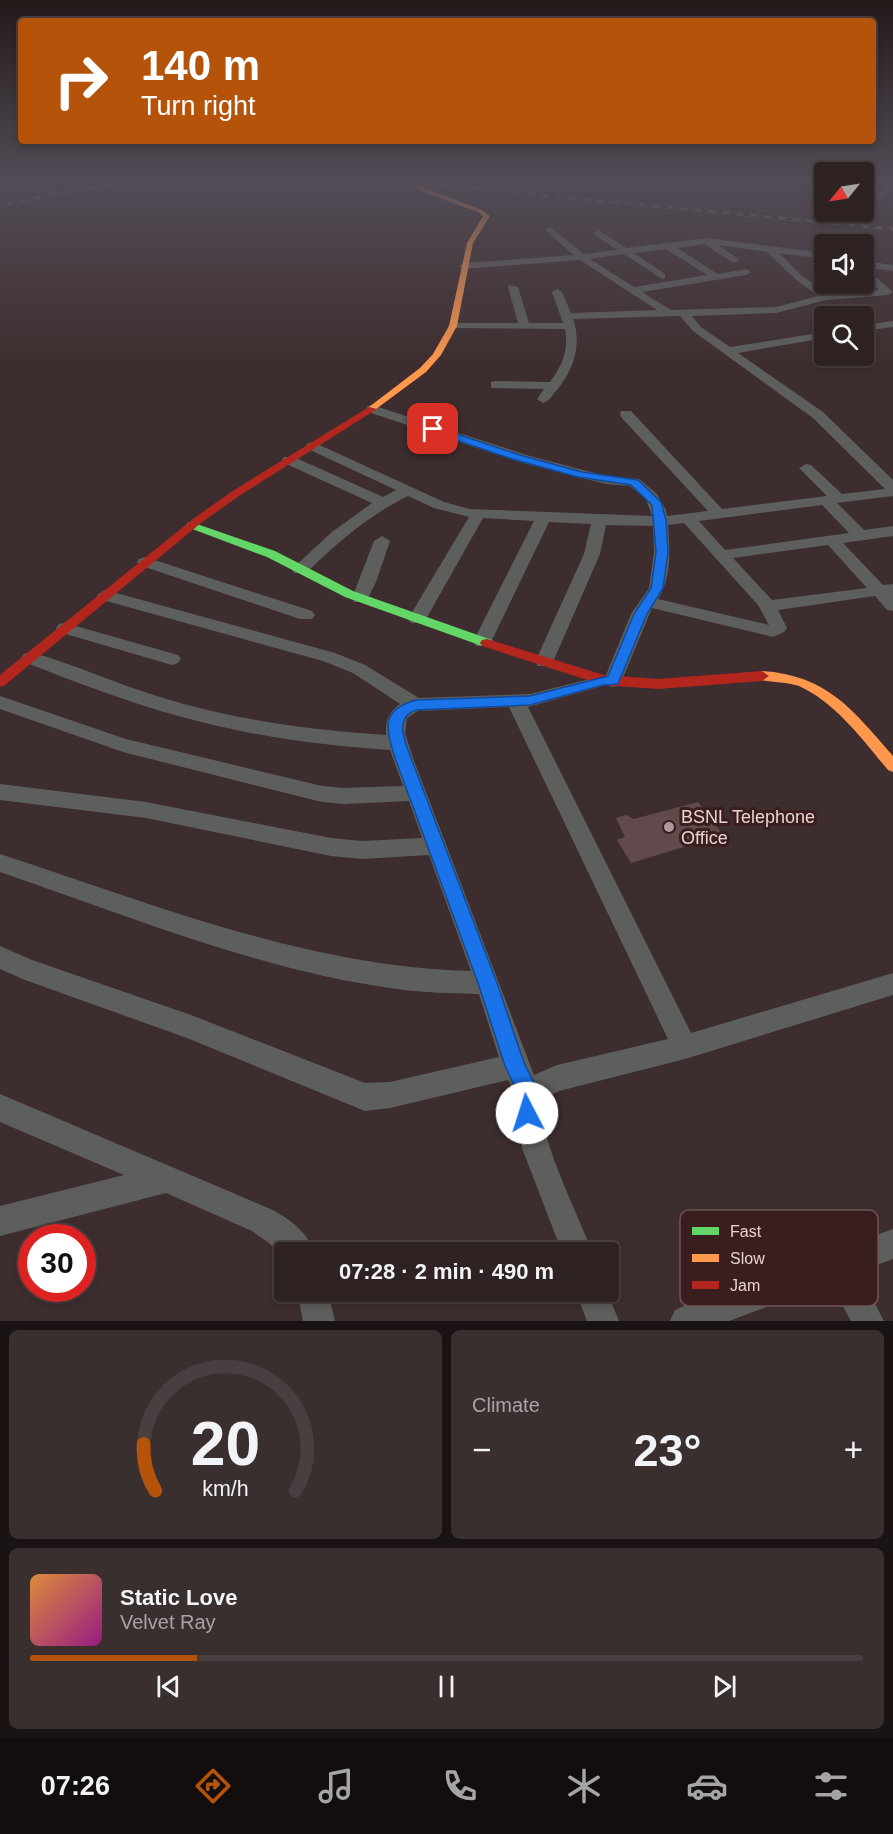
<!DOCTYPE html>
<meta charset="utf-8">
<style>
body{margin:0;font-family:Helvetica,sans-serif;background:#3a2f2f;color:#f1f3f6;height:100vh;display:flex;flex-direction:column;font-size:22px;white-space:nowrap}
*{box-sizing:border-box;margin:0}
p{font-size:20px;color:#a7a4a5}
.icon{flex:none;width:33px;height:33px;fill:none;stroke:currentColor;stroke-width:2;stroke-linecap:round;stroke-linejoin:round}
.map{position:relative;height:1321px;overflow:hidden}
.drawer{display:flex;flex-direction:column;gap:9px;padding:9px;background:#191313;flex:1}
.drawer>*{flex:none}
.top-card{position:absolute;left:18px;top:18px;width:858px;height:126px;border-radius:6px;box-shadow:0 3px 9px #0003,0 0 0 2px #493f40;background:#b45309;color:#fff;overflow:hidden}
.needle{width:39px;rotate:240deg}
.controls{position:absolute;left:814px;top:162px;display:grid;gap:12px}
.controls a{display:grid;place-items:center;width:60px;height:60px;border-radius:6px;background:#2e2222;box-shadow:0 3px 9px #0003,0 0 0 2px #493f40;font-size:30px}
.speed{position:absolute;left:18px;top:1224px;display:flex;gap:12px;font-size:30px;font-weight:700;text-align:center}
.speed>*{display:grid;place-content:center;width:78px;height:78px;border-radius:50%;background:#2e2222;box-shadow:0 3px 9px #0003,0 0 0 2px #493f40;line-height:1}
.speed .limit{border:9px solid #d22;background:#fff;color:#111}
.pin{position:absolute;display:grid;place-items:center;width:51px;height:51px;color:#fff;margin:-26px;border-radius:12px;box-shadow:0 3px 9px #0006}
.me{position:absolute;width:66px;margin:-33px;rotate:355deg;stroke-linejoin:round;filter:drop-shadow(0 0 4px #0008)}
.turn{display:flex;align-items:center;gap:21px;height:126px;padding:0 24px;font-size:27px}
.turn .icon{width:78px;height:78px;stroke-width:2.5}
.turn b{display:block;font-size:42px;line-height:51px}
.big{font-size:45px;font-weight:700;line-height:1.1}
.drawer .card{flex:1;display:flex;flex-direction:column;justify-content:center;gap:9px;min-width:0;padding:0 21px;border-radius:9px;background:#3a2f2f}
.drawer .dial{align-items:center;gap:0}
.dial svg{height:156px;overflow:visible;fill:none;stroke:#493f40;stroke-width:7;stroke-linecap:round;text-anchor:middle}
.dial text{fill:#f1f3f6;stroke:none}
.song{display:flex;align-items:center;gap:18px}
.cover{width:72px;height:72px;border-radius:9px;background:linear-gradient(135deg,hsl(30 70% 55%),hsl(310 70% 35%))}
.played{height:6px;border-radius:3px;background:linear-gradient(90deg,#b45309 20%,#493f40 20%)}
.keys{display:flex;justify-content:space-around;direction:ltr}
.heat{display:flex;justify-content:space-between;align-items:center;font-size:33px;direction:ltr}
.drawer .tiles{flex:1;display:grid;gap:9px;grid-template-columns:1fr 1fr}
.card:last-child{grid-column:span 2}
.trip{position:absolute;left:274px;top:1242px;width:345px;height:60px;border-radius:6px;background:#2e2222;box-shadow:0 3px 9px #0003,0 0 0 2px #493f40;font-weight:700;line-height:60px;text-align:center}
.tab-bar{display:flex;height:96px;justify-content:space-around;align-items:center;background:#120e0e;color:#a7a4a5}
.tab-bar .icon{width:42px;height:42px}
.tab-bar .current{color:#b45309}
.tab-bar b{font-size:27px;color:#f1f3f6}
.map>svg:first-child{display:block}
.building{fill:#624a4c}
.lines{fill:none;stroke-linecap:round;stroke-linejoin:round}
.secondary-tunnel{stroke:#584647;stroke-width:13;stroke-dasharray:13 6;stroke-linecap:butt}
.street{fill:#5d5f5d;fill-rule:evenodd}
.fast{fill:#63d668;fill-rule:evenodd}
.slow{fill:#ff974d;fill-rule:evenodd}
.jam{fill:#b3261e;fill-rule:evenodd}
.rail-casing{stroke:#6c6665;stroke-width:3}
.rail{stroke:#3a1d1e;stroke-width:2;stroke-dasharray:7;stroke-linecap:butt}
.route{fill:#1a73e8;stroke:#114b97;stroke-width:1.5}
.poi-dot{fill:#ac9999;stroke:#3a1d1e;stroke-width:2}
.labels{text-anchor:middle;stroke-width:6;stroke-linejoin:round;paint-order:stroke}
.poi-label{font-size:18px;fill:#e8d3d3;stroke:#3a1d1e;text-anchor:start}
.key{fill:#3a1d1e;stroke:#6e5454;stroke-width:1.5}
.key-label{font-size:16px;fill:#e8d3d3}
</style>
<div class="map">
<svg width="893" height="1321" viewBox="0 0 893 1321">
<rect width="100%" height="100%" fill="#3e2d2e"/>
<path class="building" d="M 698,802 L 723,835 L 631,863 L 617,840 L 625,837 L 616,818 L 626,815 L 634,819 Z"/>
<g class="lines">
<path class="secondary-tunnel" d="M 413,186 L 417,181"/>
<path class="street" d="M 714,181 L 724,181 L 727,184 L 723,186 Z
M 751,181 L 763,181 L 747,186 L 747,182 Z
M 888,182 L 893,182 L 893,187 L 882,200 L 876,200 L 876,196 Z
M 550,227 L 584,254 L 617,250 L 595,235 L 594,233 L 598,230 L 627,248 L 706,238 L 825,253 L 825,259 L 779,253 L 801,275 L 828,294 L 879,290 L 864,275 L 864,267 L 893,292 L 888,295 L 826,300 L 776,313 L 692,316 L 701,327 L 730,347 L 825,332 L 825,338 L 738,353 L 823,412 L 893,480 L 893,496 L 837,503 L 864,530 L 893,526 L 893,536 L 843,543 L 883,585 L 893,584 L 893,611 L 887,610 L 875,596 L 778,610 L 787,628 L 784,632 L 773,637 L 652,608 L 620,685 L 613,687 L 606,685 L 528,707 L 691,1033 L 893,973 L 893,995 L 685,1059 L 559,1091 C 555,1093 547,1096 544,1101 C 531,1123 584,1227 592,1252 L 562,1252 L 522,1148 L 515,1108 L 517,1098 L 508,1080 L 390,1108 L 365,1111 L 187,1038 L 25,980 L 0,969 L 0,946 L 32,960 L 191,1015 L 365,1083 L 390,1082 L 499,1057 L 479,994 C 452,993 424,993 397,989 C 261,971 129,916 0,872 L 0,854 C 153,904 308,967 471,971 L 429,855 L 362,859 L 331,856 L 146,818 L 0,800 L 0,784 L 146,802 L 331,838 L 362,841 L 422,838 L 409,801 L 344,804 L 322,802 L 123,752 L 0,709 L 0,696 L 126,739 L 322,786 L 344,788 L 403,786 L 390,750 C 328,746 266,738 205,723 C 143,708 83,685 24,662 L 21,658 L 24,654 L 30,652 C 74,664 117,684 160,697 C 233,720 310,730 386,735 C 385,721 389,712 400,704 L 353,673 L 323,661 L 99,599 L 97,595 L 105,590 L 335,653 L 365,665 L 419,698 L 530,694 L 606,675 L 631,614 L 649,588 L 654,552 L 653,526 L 606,525 L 600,554 L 553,662 L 550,666 L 538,666 L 535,662 L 584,554 L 591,524 L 549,522 L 491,642 L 488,646 L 476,646 L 473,642 L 534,521 L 483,518 L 426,619 L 423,623 L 411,623 L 408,619 L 469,517 L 434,508 L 408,496 C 369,515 337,543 306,573 L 294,573 L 292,570 L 294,567 L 332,532 L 372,503 L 284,463 L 282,460 L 284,457 L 294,457 L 383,497 L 396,490 L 308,449 L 306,446 L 308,443 L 313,442 L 444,502 L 470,509 L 652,516 L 646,499 L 630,486 L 606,484 L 520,462 L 368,412 L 366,409 L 368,406 L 372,405 L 530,456 L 606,476 L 639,479 L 657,494 L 666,510 L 667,516 L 708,511 L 621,417 L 620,414 L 621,411 L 631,411 L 722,509 L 827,496 L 799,468 L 806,464 L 811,465 L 842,494 L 885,489 L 813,418 L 693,331 L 680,316 L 573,319 C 582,344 574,369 557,390 C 552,395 550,401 543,403 L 537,399 L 544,389 L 491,388 L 491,382 L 495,381 L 550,382 C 562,366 569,350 565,329 L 449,328 L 448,326 L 453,323 L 518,323 L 508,287 L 509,285 L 518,287 L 529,323 L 563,323 L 552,292 L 557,289 L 562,292 L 571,313 L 657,310 L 580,260 L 464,269 L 459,266 L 464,263 L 574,255 L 547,232 L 547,228 ZM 704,244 L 734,263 L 739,260 L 737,258 L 718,245 L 767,252 L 795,279 L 818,296 L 776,307 L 671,310 L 642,292 L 746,275 L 751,272 L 746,269 L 718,274 L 677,248 ZM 666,249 L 707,275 L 634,287 L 590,259 L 624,254 L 662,279 L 665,278 L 665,274 L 634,253 ZM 822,505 L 849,533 L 725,550 L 699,521 ZM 684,523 L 758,605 L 769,625 L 658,599 C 672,577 670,549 668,525 ZM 828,545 L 867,588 L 772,600 L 733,558 ZM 509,707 L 668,1039 L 557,1065 L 534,1075 L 413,758 L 405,733 L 407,718 L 418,711 Z
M 864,261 L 893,265 L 893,271 L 864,267 Z
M 893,321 L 893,327 L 864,331 L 864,325 Z
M 382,536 L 390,541 L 376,582 L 366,602 L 354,602 L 352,598 L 374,541 Z
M 145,557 L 312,611 L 315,615 L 312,619 L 300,619 L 139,565 L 137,562 L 139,559 Z
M 65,623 L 178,655 L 181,659 L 178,663 L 172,665 L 59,632 L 56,628 L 59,624 Z
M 0,1094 L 273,1210 C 291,1220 308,1233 314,1252 L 285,1252 L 285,1259 L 269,1243 L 252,1231 L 166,1193 L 0,1236 L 0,1206 L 124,1175 L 0,1122 Z
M 893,1229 L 893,1259 L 858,1272 L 884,1321 L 851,1321 L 830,1283 L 729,1321 L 670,1321 L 675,1310 L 686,1305 Z
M 297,1292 L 328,1292 L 335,1321 L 303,1321 Z
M 576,1292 L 607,1292 L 619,1321 L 587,1321 Z"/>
<path class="fast" d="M 191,522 L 275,551 L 353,591 L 492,640 L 494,643 L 492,646 L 482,646 L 345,597 L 267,557 L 187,527 L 187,523 Z"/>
<path class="slow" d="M 417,185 L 482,210 L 490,216 L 473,243 L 457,326 L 441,355 L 426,372 L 372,412 L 369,411 L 369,407 L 420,368 L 433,354 L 449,326 L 467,243 L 483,216 L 478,212 L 420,191 Z
M 762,671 C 827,675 853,710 893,756 L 893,772 L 888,770 C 862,739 836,703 799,686 C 785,681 771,683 757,679 L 755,676 Z"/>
<path class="jam" d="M 369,407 L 377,409 L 239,496 L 201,523 L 5,685 L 0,687 L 0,675 L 193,519 L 231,492 Z
M 487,639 L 604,675 L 658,679 L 762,671 L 769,676 L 762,681 L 658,689 L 603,685 L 482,646 L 480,643 L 482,640 Z"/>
<g class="rail-casing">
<path id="rail" d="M 395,181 L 893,229
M 0,205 L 73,191 L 150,181"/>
</g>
<use href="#rail" class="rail"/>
</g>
<linearGradient id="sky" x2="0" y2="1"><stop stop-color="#221919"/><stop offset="0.49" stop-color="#524c57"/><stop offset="1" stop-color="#524c57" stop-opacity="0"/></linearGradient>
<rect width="893" height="366" fill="url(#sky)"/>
<path class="route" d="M 429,427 L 436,427 L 520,455 L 582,472 L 638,480 L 661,502 L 666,520 L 668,552 L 663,588 L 647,614 L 618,684 L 603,685 L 530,705 L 417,710 C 393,717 405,741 411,758 L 497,983 L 524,1063 L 541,1096 L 534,1120 L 527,1123 L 519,1120 L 516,1113 L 520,1097 L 505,1066 L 478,983 L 395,758 C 386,728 380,710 416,700 L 530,696 L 608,676 L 634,614 L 651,588 L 656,552 L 652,505 L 631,485 L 578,477 L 512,459 L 429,431 Z"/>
<circle class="poi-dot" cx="669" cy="827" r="6"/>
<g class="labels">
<g class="poi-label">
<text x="681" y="823">BSNL Telephone<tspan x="681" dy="21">Office</tspan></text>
</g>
</g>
<rect x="680" y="1210" width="198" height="96" rx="9" class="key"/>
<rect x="692" y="1227" width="27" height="8" fill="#63d668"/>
<rect x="692" y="1254" width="27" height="8" fill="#ff974d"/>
<rect x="692" y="1281" width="27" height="8" fill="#b3261e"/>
<g class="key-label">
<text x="730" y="1237">Fast</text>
<text x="730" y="1264">Slow</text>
<text x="730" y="1291">Jam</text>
</g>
</svg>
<div class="controls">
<a><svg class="needle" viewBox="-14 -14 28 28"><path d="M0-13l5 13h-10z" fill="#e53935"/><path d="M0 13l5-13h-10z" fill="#a7a4a5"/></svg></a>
<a><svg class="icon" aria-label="sound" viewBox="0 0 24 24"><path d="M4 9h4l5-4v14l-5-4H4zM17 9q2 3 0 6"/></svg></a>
<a><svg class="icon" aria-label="search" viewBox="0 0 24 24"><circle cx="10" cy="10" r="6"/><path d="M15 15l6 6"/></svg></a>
</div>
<div class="speed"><div class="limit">30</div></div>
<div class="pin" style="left:433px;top:429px;background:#d93025"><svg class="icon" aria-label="arrive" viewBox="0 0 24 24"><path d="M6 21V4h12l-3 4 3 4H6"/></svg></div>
<svg class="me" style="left:527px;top:1113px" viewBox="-20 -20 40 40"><circle r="19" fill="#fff"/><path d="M0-13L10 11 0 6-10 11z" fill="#1a73e8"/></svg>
<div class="trip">07:28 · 2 min · 490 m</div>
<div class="top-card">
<div class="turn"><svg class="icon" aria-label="right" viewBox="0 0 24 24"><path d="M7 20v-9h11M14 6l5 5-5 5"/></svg><div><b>140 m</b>Turn right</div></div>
</div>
</div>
<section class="drawer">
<div class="tiles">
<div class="card dial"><svg viewBox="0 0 100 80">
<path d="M14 69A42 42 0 1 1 86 69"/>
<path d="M14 69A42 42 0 0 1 8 45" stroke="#b45309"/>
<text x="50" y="56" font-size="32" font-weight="700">20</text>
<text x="50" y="72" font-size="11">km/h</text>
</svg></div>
<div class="card"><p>Climate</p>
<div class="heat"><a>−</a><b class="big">23°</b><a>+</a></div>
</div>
<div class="card">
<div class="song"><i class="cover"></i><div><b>Static Love</b><p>Velvet Ray</p></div></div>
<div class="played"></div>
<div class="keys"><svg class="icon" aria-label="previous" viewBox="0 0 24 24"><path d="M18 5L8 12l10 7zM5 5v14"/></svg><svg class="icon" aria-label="pause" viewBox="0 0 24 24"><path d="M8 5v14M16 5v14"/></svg><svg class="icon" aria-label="next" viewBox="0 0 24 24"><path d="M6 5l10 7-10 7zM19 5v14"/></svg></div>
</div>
</div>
</section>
<nav class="tab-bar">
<b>07:26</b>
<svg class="icon current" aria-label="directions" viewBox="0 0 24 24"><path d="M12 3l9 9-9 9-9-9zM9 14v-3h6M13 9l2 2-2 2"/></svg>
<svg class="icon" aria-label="music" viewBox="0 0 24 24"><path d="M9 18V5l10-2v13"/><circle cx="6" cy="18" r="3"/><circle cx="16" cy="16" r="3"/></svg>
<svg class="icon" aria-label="phone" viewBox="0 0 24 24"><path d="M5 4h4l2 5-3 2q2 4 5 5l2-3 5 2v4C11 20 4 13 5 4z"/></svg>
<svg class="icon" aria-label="climate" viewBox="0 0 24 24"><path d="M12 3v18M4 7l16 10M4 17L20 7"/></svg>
<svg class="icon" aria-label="car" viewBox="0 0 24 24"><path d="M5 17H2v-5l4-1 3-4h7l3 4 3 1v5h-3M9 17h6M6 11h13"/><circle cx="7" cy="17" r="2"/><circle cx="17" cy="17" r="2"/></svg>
<svg class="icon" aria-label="filters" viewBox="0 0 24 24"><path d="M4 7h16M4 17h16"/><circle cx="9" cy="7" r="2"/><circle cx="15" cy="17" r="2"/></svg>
</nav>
